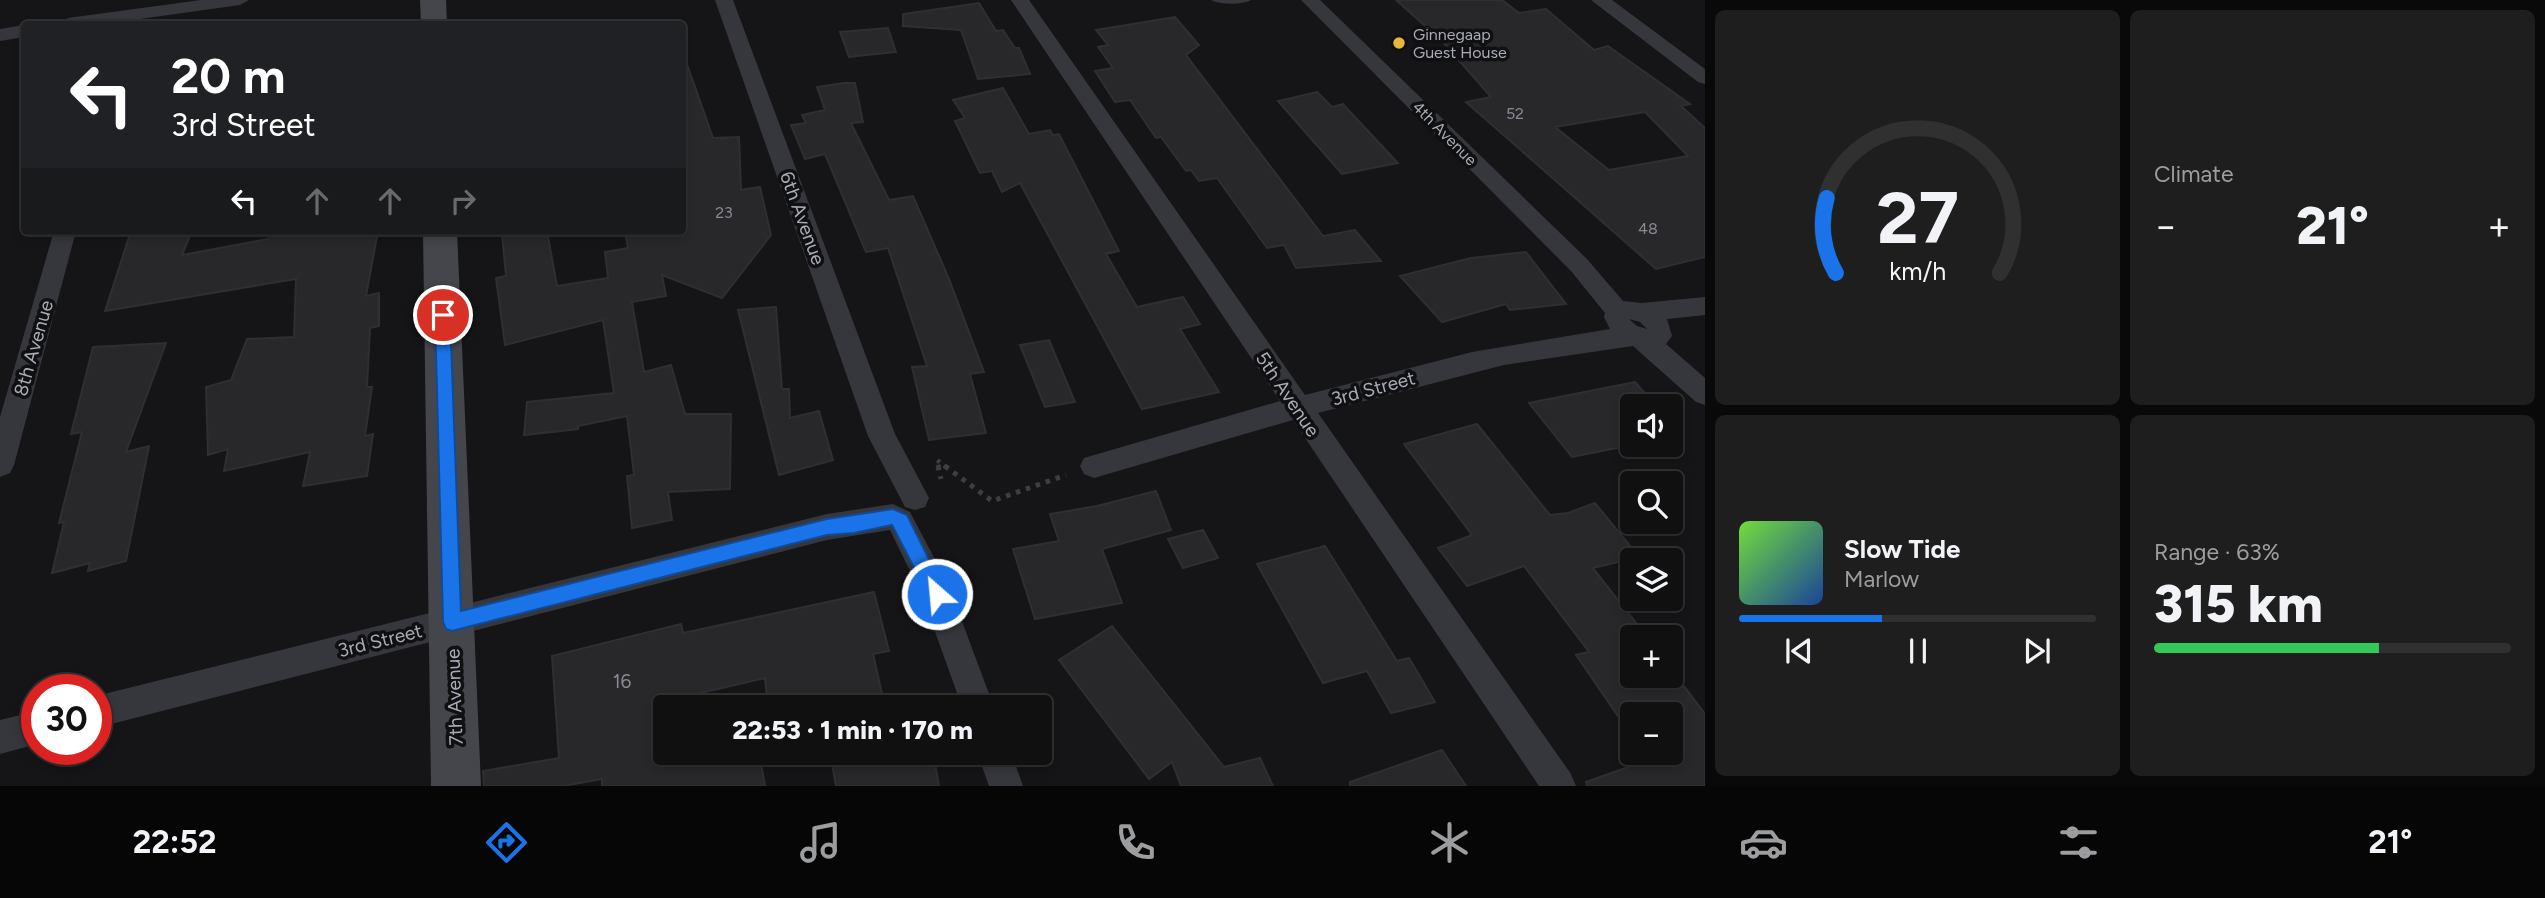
<!DOCTYPE html>
<meta charset="utf-8">
<style>
body{margin:0;font-family:Figtree,sans-serif;background:#1e1e1f;color:#f1f3f6;height:100vh;display:flex;flex-direction:column;font-size:26px;white-space:nowrap}
*{box-sizing:border-box;margin:0}
p{font-size:23px;color:#9c9d9f}
.icon{flex:none;width:38px;height:38px;fill:none;stroke:currentColor;stroke-width:2;stroke-linecap:round;stroke-linejoin:round}
.map{position:relative;flex:1;overflow:hidden}
.panel{display:flex;flex-direction:column;gap:10px;padding:10px;background:#090909;width:840px}
.panel>*{flex:none}
.hud{position:absolute;left:21px;top:21px;width:665px;height:214px;border-radius:7px;box-shadow:0 4px 10px #0003,0 0 0 2px #303031;background:#202124;color:#fff;overflow:hidden}
.controls{position:absolute;left:1620px;top:394px;display:grid;gap:14px}
.controls a{display:grid;place-items:center;width:63px;height:63px;border-radius:7px;background:#101011;box-shadow:0 4px 10px #0003,0 0 0 2px #303031;font-size:35px}
.speed{position:absolute;left:21px;top:674px;display:flex;gap:14px;font-size:35px;font-weight:700;text-align:center}
.speed>*{display:grid;place-content:center;width:91px;height:91px;border-radius:50%;background:#101011;box-shadow:0 4px 10px #0003,0 0 0 2px #303031;line-height:1}
.speed .limit{border:10px solid #d22;background:#fff;color:#111}
.pin{position:absolute;display:grid;place-items:center;width:60px;height:60px;color:#fff;margin:-30px;border:4px solid #fff;border-radius:50%;box-shadow:0 2px 7px #0007}
.me{position:absolute;width:77px;margin:-38px;rotate:333deg;stroke-linejoin:round;filter:drop-shadow(0 0 5px #0008)}
.turn{display:flex;align-items:center;gap:24px;height:147px;padding:0 35px;font-size:32px}
.turn .icon{width:91px;height:91px;stroke-width:2.5}
.turn b{display:block;font-size:49px;line-height:60px}
.lanes{display:flex;align-items:center;height:66px;padding:0 35px;background:#0003;justify-content:center;gap:35px;direction:ltr}
.lanes .off{opacity:.35}
.big{font-size:52px;font-weight:800;line-height:1.1}
.panel .widget{flex:1;display:flex;flex-direction:column;justify-content:center;gap:10px;min-width:0;padding:0 24px;border-radius:10px;background:#1e1e1f}
.panel .dial{align-items:center;gap:0}
.dial svg{height:182px;overflow:visible;fill:none;stroke:#303031;stroke-width:7;stroke-linecap:round;text-anchor:middle}
.dial text{fill:#f1f3f6;stroke:none}
.song{display:flex;align-items:center;gap:21px}
.cover{width:84px;height:84px;border-radius:10px;background:linear-gradient(135deg,hsl(100 70% 55%),hsl(220 70% 35%))}
.played{height:7px;border-radius:4px;background:linear-gradient(90deg,#1a73e8 40%,#303031 40%)}
.keys{display:flex;justify-content:space-around;direction:ltr}
.heat{display:flex;justify-content:space-between;align-items:center;font-size:38px;direction:ltr}
.charge{height:10px;border-radius:5px;background:linear-gradient(90deg,#34c759 63%,#303031 0)}
.panel .tiles{flex:1;display:grid;gap:10px;grid-template-columns:repeat(2,1fr)}
.trip{position:absolute;left:653px;top:695px;width:399px;height:70px;border-radius:7px;background:#101011;box-shadow:0 4px 10px #0003,0 0 0 2px #303031;font-weight:800;line-height:70px;text-align:center}
.tabs{display:flex;height:112px;justify-content:space-around;align-items:center;background:#060607;color:#9c9d9f}
.tabs .icon{width:49px;height:49px}
.tabs .on{color:#1a73e8}
.tabs b{font-size:32px;color:#f1f3f6}
main{display:flex;flex:1;min-height:0}
.map>svg:first-child{display:block}
.building{fill:#28282b;stroke:#2f2f33;stroke-width:2;fill-rule:evenodd}
.lines{fill:none;stroke-linecap:round;stroke-linejoin:round}
.path-far1{stroke:#3c3e43;stroke-width:4.5;stroke-dasharray:3.5 5;stroke-linecap:butt}
.path{stroke:#3c3e43;stroke-width:5;stroke-dasharray:4.5 6;stroke-linecap:butt}
.lane{fill:#36373c;fill-rule:evenodd}
.street{fill:#36373c;fill-rule:evenodd}
.secondary{fill:#44464c;fill-rule:evenodd}
.route{fill:#1a73e8;stroke:#114b97;stroke-width:2}
.poi-dot{fill:#e8b63c;stroke:#101012;stroke-width:2.5}
.labels{text-anchor:middle;stroke-width:7;stroke-linejoin:round;paint-order:stroke}
.far-poi-label{font-size:16px;fill:#a8acb6;stroke:#101012;text-anchor:start}
.number-label{font-size:16px;fill:#878a92}
.far-street-label{font-size:16px;fill:#a8acb6;stroke:#101012}
.street-label{font-size:19px;fill:#a8acb6;stroke:#101012}
.near-number-label{font-size:19px;fill:#878a92}
</style>
<main>
<div class="map">
<svg width="1705" height="786" viewBox="0 0 1705 786">
<rect width="100%" height="100%" fill="#151517"/>
<path class="building" d="M 1396,0 L 1502,0 L 1519,13 L 1546,9 L 1594,50 L 1608,46 L 1690,104 L 1681,106 L 1705,128 L 1705,257 L 1656,269 L 1466,102 L 1491,97 L 1443,42 ZM 1645,112 L 1688,156 L 1609,170 L 1555,127 Z
M 979,3 L 996,31 L 1003,30 L 1015,48 L 1019,48 L 1030,74 L 978,79 L 961,30 L 903,26 L 903,14 Z
M 1175,17 L 1199,45 L 1186,55 L 1323,236 L 1355,230 L 1381,261 L 1296,268 L 1284,245 L 1267,248 L 1217,178 L 1199,181 L 1191,170 L 1186,171 L 1161,137 L 1156,138 L 1130,100 L 1115,102 L 1095,71 L 1113,68 L 1098,47 L 1108,45 L 1096,30 Z
M 888,28 L 896,52 L 849,57 L 840,32 Z
M 687,64 L 713,138 L 739,137 L 741,190 L 760,187 L 771,235 L 722,298 L 662,275 L 666,296 L 632,302 L 644,372 L 671,365 L 685,414 L 731,414 L 730,489 L 668,492 L 672,520 L 632,528 L 627,476 L 634,475 L 627,416 L 578,426 L 578,429 L 524,435 L 527,402 L 614,393 L 603,320 L 505,345 L 496,278 L 506,276 L 502,234 L 518,231 L 547,231 L 557,286 L 608,278 L 605,252 L 628,248 L 625,231 L 682,231 L 682,65 Z
M 844,83 L 855,83 L 863,122 L 851,123 L 889,200 L 913,196 L 949,279 L 984,372 L 970,374 L 986,433 L 929,440 L 912,367 L 927,366 L 888,248 L 866,252 L 825,154 L 805,159 L 791,125 L 806,123 L 802,115 L 825,110 L 817,87 Z
M 1003,88 L 1029,134 L 1050,130 L 1053,135 L 1059,134 L 1119,251 L 1106,254 L 1137,307 L 1183,297 L 1200,324 L 1180,329 L 1219,392 L 1142,409 L 1020,183 L 1002,192 L 992,171 L 980,173 L 955,121 L 965,118 L 953,100 Z
M 1317,92 L 1332,107 L 1343,104 L 1398,163 L 1342,174 L 1278,101 Z
M 131,231 L 192,231 L 182,255 L 268,239 L 270,231 L 378,231 L 366,296 L 379,293 L 379,326 L 370,328 L 367,387 L 372,387 L 365,436 L 373,434 L 367,476 L 303,486 L 310,452 L 224,471 L 228,449 L 208,455 L 206,387 L 231,380 L 247,339 L 294,337 L 296,279 L 105,311 Z
M 1526,252 L 1566,304 L 1510,310 L 1506,304 L 1442,322 L 1400,276 L 1471,258 Z
M 776,307 L 782,389 L 789,389 L 790,418 L 819,411 L 833,460 L 779,475 L 738,310 Z
M 1049,340 L 1075,402 L 1045,407 L 1020,345 Z
M 166,343 L 126,452 L 149,446 L 126,561 L 88,571 L 90,563 L 52,573 L 64,522 L 59,523 L 82,432 L 71,434 L 93,347 Z
M 1635,382 L 1656,406 L 1633,406 L 1633,444 L 1637,444 L 1572,457 L 1529,403 Z
M 1477,424 L 1550,515 L 1568,513 L 1595,503 L 1639,557 L 1593,568 L 1647,637 L 1633,637 L 1633,676 L 1671,676 L 1671,669 L 1705,714 L 1705,786 L 1587,786 L 1586,782 L 1648,760 L 1643,752 L 1671,752 L 1671,714 L 1633,714 L 1633,738 L 1576,655 L 1589,652 L 1524,566 L 1467,586 L 1438,548 L 1472,535 L 1404,444 Z
M 1156,491 L 1171,530 L 1102,549 L 1122,603 L 1035,619 L 1013,549 L 1059,541 L 1050,514 L 1097,506 Z
M 1203,530 L 1218,558 L 1183,568 L 1168,539 Z
M 1325,546 L 1397,661 L 1409,658 L 1435,702 L 1391,713 L 1367,671 L 1323,683 L 1257,564 Z
M 874,592 L 889,651 L 873,654 L 885,707 L 768,707 L 765,678 L 692,695 L 694,707 L 665,707 L 665,752 L 759,752 L 765,786 L 602,786 L 602,779 L 563,786 L 484,786 L 483,771 L 559,758 L 552,656 L 681,624 L 683,633 Z
M 1112,626 L 1224,767 L 1260,758 L 1273,786 L 1181,786 L 1172,762 L 1149,779 L 1059,660 Z
M 1442,750 L 1466,786 L 1350,786 L 1350,782 Z
M 830,752 L 933,752 L 939,786 L 836,786 Z"/>
<g class="lines">
<path class="path-far1" d="M 939,468 L 937,460 L 947,468"/>
<path class="path" d="M 938,466 L 941,479
M 945,466 L 992,501 L 1066,475"/>
<path class="lane" d="M 1211,0 L 1251,0 C 1242,5 1220,5 1211,0 Z"/>
<path class="street" d="M 201,0 L 249,0 L 240,5 L 104,24 L 59,24 L 68,18 Z
M 715,0 L 733,0 L 895,434 L 929,498 L 925,507 L 915,510 L 905,507 L 868,436 Z
M 1011,0 L 1029,0 L 1305,395 L 1472,352 L 1610,329 L 1604,317 L 1605,313 L 1571,271 L 1301,0 L 1320,0 L 1587,259 L 1623,301 L 1642,303 L 1705,297 L 1705,315 L 1667,319 L 1672,336 L 1666,344 L 1705,378 L 1705,405 L 1696,402 L 1633,346 L 1504,365 L 1318,413 L 1571,774 L 1576,786 L 1539,786 L 1293,420 L 1094,478 L 1084,474 L 1080,466 L 1084,458 L 1280,401 ZM 1629,319 L 1640,322 L 1647,329 L 1637,326 Z
M 1591,0 L 1612,0 L 1705,69 L 1705,84 L 1698,82 Z
M 24,25 L 24,37 L 0,41 L 0,29 Z
M 54,231 L 76,231 L 14,465 L 10,473 L 0,477 L 0,417 Z
M 893,504 L 910,512 L 948,584 L 994,707 L 962,707 L 923,598 L 890,530 L 827,540 L 96,728 L 96,696 L 827,514 Z
M 37,711 L 37,744 L 0,754 L 0,720 Z
M 977,752 L 1011,752 L 1023,786 L 989,786 Z"/>
<path class="secondary" d="M 420,0 L 446,0 L 447,24 L 421,24 Z
M 423,231 L 457,231 L 481,786 L 431,786 Z"/>
</g>
<path class="route" d="M 443,309 L 450,315 L 461,611 L 827,519 L 893,509 L 907,515 L 946,594 L 944,600 L 937,602 L 931,600 L 892,525 L 854,533 L 827,535 L 452,631 L 446,629 L 443,622 L 435,315 Z"/>
<circle class="poi-dot" cx="1399" cy="43" r="7"/>
<g class="labels">
<g class="far-poi-label">
<text x="1413" y="40">Ginnegaap<tspan x="1413" dy="18">Guest House</tspan></text>
</g>
<g class="number-label">
<text x="1515" y="119">52</text>
<text x="724" y="218">23</text>
<text x="1648" y="234">48</text>
</g>
<g class="far-street-label">
<text transform="translate(1445 133) rotate(45)" y="6">4th Avenue</text>
</g>
<g class="street-label">
<text transform="translate(803 218) rotate(70)" y="7">6th Avenue</text>
<text transform="translate(33 348) rotate(-74)" y="7">8th Avenue</text>
<text transform="translate(1373 388) rotate(-15)" y="7">3rd Street</text>
<text transform="translate(1288 394) rotate(56)" y="7">5th Avenue</text>
<text transform="translate(380 640) rotate(-14)" y="7">3rd Street</text>
<text transform="translate(454 697) rotate(-92)" y="7">7th Avenue</text>
</g>
<g class="near-number-label">
<text x="622" y="688">16</text>
</g>
</g>
</svg>
<div class="controls">
<a><svg class="icon" aria-label="sound" viewBox="0 0 24 24"><path d="M4 9h4l5-4v14l-5-4H4zM17 9q2 3 0 6"/></svg></a>
<a><svg class="icon" aria-label="search" viewBox="0 0 24 24"><circle cx="10" cy="10" r="6"/><path d="M15 15l6 6"/></svg></a>
<a><svg class="icon" aria-label="layers" viewBox="0 0 24 24"><path d="M12 4l9 5-9 5-9-5zM3 14l9 5 9-5"/></svg></a>
<a>+</a>
<a>−</a>
</div>
<div class="speed"><div class="limit">30</div></div>
<div class="pin" style="left:443px;top:315px;background:#d93025"><svg class="icon" aria-label="arrive" viewBox="0 0 24 24"><path d="M6 21V4h12l-3 4 3 4H6"/></svg></div>
<svg class="me" style="left:937px;top:594px" viewBox="-20 -20 40 40"><circle r="17" fill="#1a73e8" stroke="#fff" stroke-width="3"/><path d="M0-11L8 9 0 5-8 9z" fill="#fff"/></svg>
<div class="trip">22:53 · 1 min · 170 m</div>
<div class="hud">
<div class="turn"><svg class="icon" aria-label="left" viewBox="0 0 24 24"><path d="M17 20v-9H6M10 6l-5 5 5 5"/></svg><div><b>20 m</b>3rd Street</div></div>
<div class="lanes"><svg class="icon" aria-label="left" viewBox="0 0 24 24"><path d="M17 20v-9H6M10 6l-5 5 5 5"/></svg><svg class="icon off" aria-label="ahead" viewBox="0 0 24 24"><path d="M12 20V5M6 11l6-6 6 6"/></svg><svg class="icon off" aria-label="ahead" viewBox="0 0 24 24"><path d="M12 20V5M6 11l6-6 6 6"/></svg><svg class="icon off" aria-label="right" viewBox="0 0 24 24"><path d="M7 20v-9h11M14 6l5 5-5 5"/></svg></div>
</div>
</div>
<section class="panel">
<div class="tiles">
<div class="widget dial"><svg viewBox="0 0 100 80">
<path d="M14 69A42 42 0 1 1 86 69"/>
<path d="M14 69A42 42 0 0 1 10 36" stroke="#1a73e8"/>
<text x="50" y="56" font-size="32" font-weight="700">27</text>
<text x="50" y="72" font-size="11">km/h</text>
</svg></div>
<div class="widget"><p>Climate</p>
<div class="heat"><a>−</a><b class="big">21°</b><a>+</a></div>
</div>
<div class="widget">
<div class="song"><i class="cover"></i><div><b>Slow Tide</b><p>Marlow</p></div></div>
<div class="played"></div>
<div class="keys"><svg class="icon" aria-label="previous" viewBox="0 0 24 24"><path d="M18 5L8 12l10 7zM5 5v14"/></svg><svg class="icon" aria-label="pause" viewBox="0 0 24 24"><path d="M8 5v14M16 5v14"/></svg><svg class="icon" aria-label="next" viewBox="0 0 24 24"><path d="M6 5l10 7-10 7zM19 5v14"/></svg></div>
</div>
<div class="widget"><p>Range · 63%</p><b class="big">315 km</b><div class="charge"></div></div>
</div>
</section>
</main>
<nav class="tabs">
<b>22:52</b>
<svg class="icon on" aria-label="directions" viewBox="0 0 24 24"><path d="M12 3l9 9-9 9-9-9zM9 14v-3h6M13 9l2 2-2 2"/></svg>
<svg class="icon" aria-label="music" viewBox="0 0 24 24"><path d="M9 18V5l10-2v13"/><circle cx="6" cy="18" r="3"/><circle cx="16" cy="16" r="3"/></svg>
<svg class="icon" aria-label="phone" viewBox="0 0 24 24"><path d="M5 4h4l2 5-3 2q2 4 5 5l2-3 5 2v4C11 20 4 13 5 4z"/></svg>
<svg class="icon" aria-label="climate" viewBox="0 0 24 24"><path d="M12 3v18M4 7l16 10M4 17L20 7"/></svg>
<svg class="icon" aria-label="car" viewBox="0 0 24 24"><path d="M5 17H2v-5l4-1 3-4h7l3 4 3 1v5h-3M9 17h6M6 11h13"/><circle cx="7" cy="17" r="2"/><circle cx="17" cy="17" r="2"/></svg>
<svg class="icon" aria-label="filters" viewBox="0 0 24 24"><path d="M4 7h16M4 17h16"/><circle cx="9" cy="7" r="2"/><circle cx="15" cy="17" r="2"/></svg>
<b>21°</b>
</nav>
